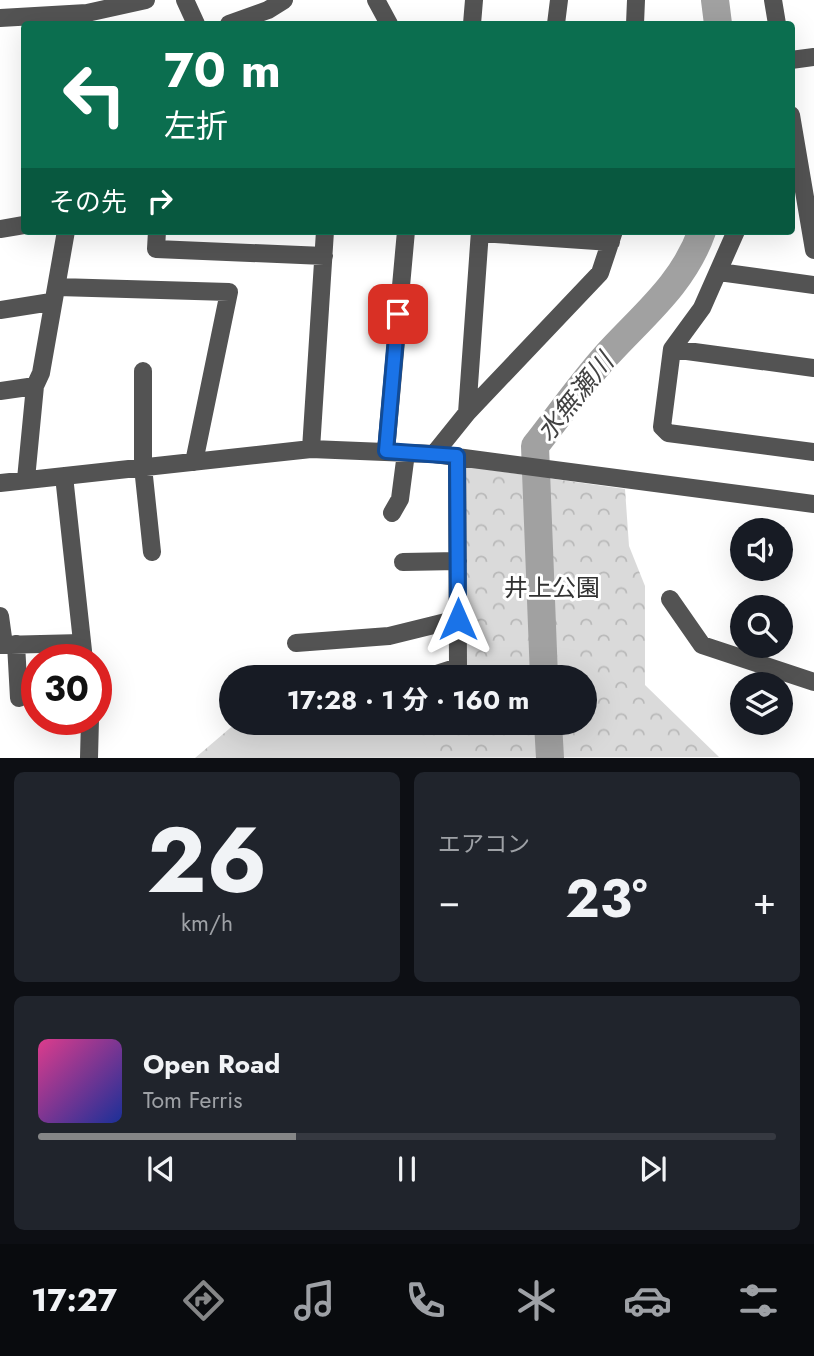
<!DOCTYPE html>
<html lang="ja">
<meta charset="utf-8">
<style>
body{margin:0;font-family:Jost,"Noto Sans JP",sans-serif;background:#20242c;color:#f1f3f6;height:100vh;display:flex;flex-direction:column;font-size:26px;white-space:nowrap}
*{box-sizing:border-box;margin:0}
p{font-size:23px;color:#9ea1a6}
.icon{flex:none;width:38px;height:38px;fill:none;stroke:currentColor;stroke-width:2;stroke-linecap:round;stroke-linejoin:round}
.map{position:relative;height:758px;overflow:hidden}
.panel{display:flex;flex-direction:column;gap:14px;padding:14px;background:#0d0f14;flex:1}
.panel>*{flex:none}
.top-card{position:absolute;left:21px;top:21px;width:774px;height:214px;border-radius:7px;box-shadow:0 7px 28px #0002;background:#0b6e4f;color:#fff;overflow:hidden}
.fabs{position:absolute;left:730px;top:518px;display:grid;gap:14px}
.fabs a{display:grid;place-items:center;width:63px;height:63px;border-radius:50%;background:#171b24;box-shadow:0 7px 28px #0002;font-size:35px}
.speed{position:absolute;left:21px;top:644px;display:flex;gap:14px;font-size:35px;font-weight:700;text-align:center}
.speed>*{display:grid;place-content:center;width:91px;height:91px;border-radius:50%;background:#171b24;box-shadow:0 7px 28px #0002;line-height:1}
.speed .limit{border:10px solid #d22;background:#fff;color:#111}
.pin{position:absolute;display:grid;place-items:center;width:60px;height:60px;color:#fff;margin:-30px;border-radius:14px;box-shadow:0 4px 10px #0006}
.me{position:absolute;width:77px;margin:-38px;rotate:0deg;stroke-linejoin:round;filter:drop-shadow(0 0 5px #0008)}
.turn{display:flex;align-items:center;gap:24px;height:147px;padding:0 28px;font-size:32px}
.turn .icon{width:91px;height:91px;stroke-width:2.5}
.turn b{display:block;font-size:49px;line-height:60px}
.then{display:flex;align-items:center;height:66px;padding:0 28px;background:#0003;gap:14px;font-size:26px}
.big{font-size:52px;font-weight:700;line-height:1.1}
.panel .tile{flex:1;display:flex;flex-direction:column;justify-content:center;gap:10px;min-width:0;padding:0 24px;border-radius:10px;background:#20242c}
.panel .dial{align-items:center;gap:0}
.dial b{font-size:91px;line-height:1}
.song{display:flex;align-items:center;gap:21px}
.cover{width:84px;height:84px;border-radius:10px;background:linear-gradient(135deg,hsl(330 70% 55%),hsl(230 70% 35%))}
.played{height:7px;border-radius:4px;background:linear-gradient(90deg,#858687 35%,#363941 35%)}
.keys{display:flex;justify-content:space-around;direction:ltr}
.heat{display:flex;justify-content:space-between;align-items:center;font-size:38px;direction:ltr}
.panel .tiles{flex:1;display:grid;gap:14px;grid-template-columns:1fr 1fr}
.tile:last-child{grid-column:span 2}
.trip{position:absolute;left:219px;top:665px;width:378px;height:70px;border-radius:35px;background:#171b24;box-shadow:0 7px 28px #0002;font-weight:700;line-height:70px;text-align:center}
.tabs{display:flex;height:112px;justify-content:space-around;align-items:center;background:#090b0e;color:#9ea1a6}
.tabs .icon{width:49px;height:49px}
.tabs .on{color:#858687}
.tabs b{font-size:32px;color:#f1f3f6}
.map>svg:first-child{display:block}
.park{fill:url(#park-crowns)}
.garden{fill:#dadada}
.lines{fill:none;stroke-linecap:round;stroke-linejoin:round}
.river{stroke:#a1a1a1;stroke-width:28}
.minor{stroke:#535353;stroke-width:18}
.route-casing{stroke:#114b97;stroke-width:18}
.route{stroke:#1a73e8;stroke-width:12}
.labels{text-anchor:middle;stroke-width:6;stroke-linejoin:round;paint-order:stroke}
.park-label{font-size:24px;fill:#313131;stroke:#fff}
.water-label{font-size:26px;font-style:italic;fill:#424242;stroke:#fff}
</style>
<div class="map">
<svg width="814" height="758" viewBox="0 0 814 758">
<defs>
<pattern id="park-crowns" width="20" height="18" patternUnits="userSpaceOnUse" patternTransform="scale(1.75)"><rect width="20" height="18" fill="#dadada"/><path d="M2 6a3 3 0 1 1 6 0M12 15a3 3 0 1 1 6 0" fill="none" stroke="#b9b9b9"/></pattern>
</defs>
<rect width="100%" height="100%" fill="#fff"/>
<path class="park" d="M 463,466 L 625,489 L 629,546 L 645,586 L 645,685 L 719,757 L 195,758 L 236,723 L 584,723 L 584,677 L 452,677 Z"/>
<path class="garden" d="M 249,723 L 410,723 L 425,744 L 429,757 L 217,757 Z"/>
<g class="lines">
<path class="river" d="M 715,0 L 718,24
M 544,677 L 535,446 C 558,417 580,385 605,357 C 642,316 683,285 702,231
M 548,723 L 550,758"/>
<path class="minor" d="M 185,0 L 196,24
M 376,0 L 389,24
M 773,0 L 777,24
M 0,18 L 87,13 L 146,0
M 229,24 L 268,10 L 284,0
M 472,24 L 474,0
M 556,24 L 559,0
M 635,24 L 636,0
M 791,60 L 814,57
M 791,115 L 814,250
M 0,229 L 24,225
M 157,231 L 156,249 L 324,256
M 736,231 L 702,308 L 672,349 L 662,427 L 668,433 L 814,452
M 480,233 L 611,242
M 719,272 L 814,285
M 58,287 L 229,292 L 194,462
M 0,310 L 51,302
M 672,349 L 814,368
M 143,371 L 143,467 L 152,552
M 0,391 L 35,386
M 467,413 L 480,231
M 311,449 L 325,231
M 386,451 L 406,231
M 434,454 L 467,413 L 600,273 L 614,231
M 64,476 L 84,660
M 26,479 L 35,386 L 41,373 L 66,231
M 0,483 L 311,449 L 434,454 L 814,504
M 392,513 L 400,499 L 406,453
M 403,562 L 458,561
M 670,599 L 702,645 L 814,682
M 0,616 L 4,645
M 296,643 L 389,636 L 458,619
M 16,644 L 19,698
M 0,645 L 82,643
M 427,677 L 458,667 L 457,456
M 89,758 L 90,719"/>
</g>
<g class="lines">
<g class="route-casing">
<path id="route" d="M 398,314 L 386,451 L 457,456 L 458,619"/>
</g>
<use href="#route" class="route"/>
</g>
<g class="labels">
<g class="park-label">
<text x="552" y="596">井上公園</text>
</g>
<g class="water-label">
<text transform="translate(575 397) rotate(-51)" y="9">水無瀬川</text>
</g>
</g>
</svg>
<div class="fabs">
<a><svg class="icon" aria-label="sound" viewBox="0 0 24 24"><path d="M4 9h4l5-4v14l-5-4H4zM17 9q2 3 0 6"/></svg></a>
<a><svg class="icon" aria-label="search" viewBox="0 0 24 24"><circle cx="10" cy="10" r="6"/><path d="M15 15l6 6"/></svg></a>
<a><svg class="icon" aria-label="layers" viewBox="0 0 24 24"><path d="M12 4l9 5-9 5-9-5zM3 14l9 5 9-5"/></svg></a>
</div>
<div class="speed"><div class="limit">30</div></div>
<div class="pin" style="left:398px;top:314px;background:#d93025"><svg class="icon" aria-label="arrive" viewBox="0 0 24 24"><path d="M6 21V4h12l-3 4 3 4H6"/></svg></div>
<svg class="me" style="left:458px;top:619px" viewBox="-20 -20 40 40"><path d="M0-17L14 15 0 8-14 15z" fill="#1a73e8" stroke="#fff" stroke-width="4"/></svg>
<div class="trip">17:28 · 1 分 · 160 m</div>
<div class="top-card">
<div class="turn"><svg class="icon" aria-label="left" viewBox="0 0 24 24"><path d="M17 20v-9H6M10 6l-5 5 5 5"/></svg><div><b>70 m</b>左折</div></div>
<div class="then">その先<svg class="icon" aria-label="right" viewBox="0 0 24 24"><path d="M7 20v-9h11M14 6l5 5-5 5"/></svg></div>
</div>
</div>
<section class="panel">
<div class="tiles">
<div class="tile dial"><b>26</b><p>km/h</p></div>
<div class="tile"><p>エアコン</p>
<div class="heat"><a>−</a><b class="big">23°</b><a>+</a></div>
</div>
<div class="tile">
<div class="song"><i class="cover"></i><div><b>Open Road</b><p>Tom Ferris</p></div></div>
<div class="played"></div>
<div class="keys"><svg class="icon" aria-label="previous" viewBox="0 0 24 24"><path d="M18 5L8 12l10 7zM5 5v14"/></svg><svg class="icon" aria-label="pause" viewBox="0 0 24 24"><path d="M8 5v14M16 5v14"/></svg><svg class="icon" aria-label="next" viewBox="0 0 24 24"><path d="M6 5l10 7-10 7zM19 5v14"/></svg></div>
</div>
</div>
</section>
<nav class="tabs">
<b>17:27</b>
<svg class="icon on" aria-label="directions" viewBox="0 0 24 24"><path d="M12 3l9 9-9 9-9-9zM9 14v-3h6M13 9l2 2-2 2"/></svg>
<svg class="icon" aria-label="music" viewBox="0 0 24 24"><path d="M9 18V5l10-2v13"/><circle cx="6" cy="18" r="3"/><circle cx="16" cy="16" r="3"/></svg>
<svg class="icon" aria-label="phone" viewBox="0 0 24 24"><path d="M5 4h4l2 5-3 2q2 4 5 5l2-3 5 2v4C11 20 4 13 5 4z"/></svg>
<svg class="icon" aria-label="climate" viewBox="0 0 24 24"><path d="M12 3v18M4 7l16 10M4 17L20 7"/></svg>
<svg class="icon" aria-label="car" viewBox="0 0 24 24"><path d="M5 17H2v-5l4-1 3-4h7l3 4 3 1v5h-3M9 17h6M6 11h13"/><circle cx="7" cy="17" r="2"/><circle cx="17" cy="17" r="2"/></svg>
<svg class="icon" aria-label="filters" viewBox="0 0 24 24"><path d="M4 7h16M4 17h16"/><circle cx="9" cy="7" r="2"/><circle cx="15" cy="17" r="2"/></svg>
</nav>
